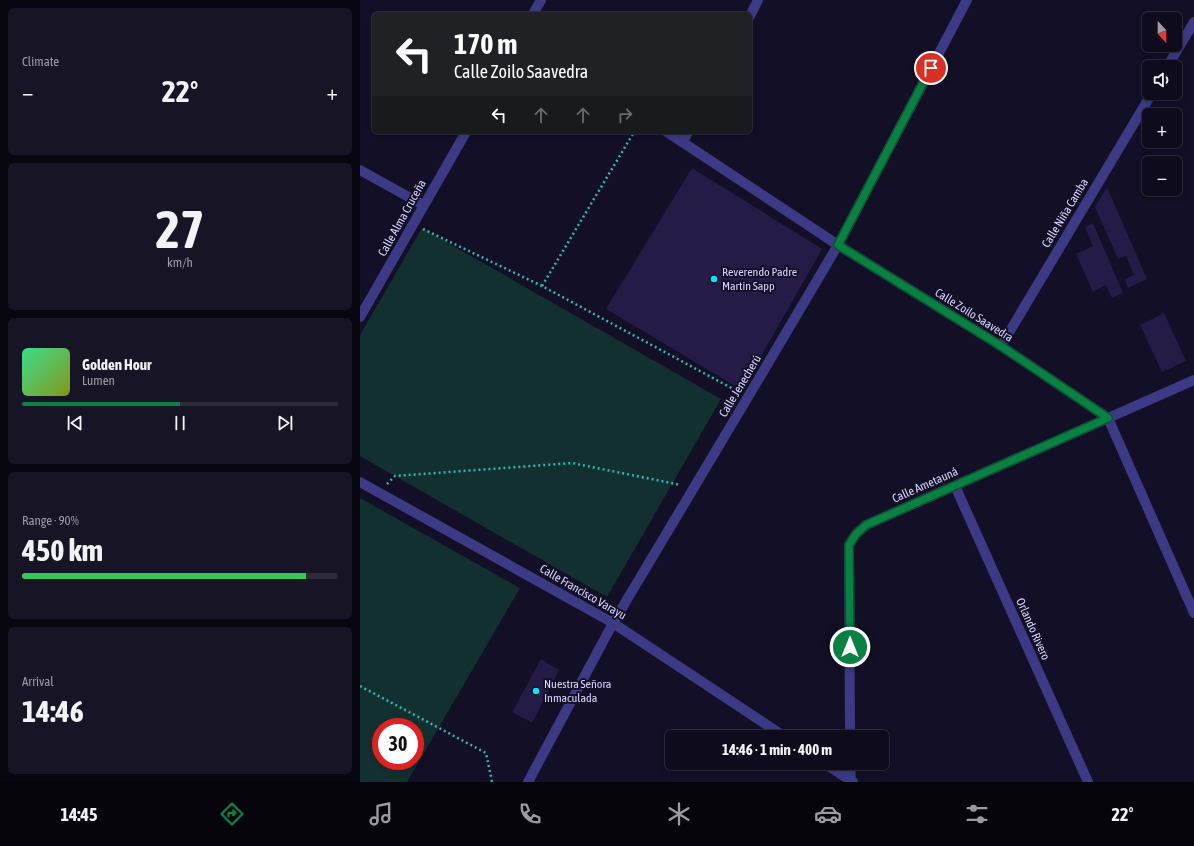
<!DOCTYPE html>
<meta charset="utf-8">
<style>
body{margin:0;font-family:"Asap Condensed",sans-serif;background:#171425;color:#f1f3f6;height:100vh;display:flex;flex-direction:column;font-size:15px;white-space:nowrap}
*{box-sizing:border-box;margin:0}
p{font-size:13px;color:#9b9ba3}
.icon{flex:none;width:22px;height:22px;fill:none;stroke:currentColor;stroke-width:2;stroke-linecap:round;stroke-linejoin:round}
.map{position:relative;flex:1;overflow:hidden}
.panel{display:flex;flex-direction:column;gap:8px;padding:8px;background:#08060f;width:360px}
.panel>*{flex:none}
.hud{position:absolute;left:12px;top:12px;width:380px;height:122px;border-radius:6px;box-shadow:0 2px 6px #0003,0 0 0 1px #2e2b3b;background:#202124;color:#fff;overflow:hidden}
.needle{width:26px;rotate:159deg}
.buttons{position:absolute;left:782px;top:12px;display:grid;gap:8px}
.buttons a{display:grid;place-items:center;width:40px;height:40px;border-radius:6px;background:#0e0b1c;box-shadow:0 2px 6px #0003,0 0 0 1px #2e2b3b;font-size:20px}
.speed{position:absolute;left:12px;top:718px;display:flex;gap:8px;font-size:20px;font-weight:700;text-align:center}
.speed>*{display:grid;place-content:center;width:52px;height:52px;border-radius:50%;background:#0e0b1c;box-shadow:0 2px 6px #0003,0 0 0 1px #2e2b3b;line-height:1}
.speed .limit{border:6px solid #d22;background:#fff;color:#111}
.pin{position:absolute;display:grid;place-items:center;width:34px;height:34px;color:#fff;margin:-17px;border:2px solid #fff;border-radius:50%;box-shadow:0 1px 4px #0007}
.me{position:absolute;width:44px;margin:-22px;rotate:0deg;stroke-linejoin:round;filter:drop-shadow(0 0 3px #0008)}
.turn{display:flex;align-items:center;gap:14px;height:84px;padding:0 16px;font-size:18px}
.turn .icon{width:52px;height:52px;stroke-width:2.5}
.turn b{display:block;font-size:28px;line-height:34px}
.lanes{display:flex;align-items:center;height:38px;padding:0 16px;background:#0003;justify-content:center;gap:20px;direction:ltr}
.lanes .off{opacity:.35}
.big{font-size:30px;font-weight:700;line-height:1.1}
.panel .tile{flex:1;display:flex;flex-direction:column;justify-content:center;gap:6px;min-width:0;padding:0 14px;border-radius:6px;background:#171425}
.panel .dial{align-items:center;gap:0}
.dial b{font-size:52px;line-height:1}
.song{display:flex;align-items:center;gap:12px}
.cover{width:48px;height:48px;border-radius:6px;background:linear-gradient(135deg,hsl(150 70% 55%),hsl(70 70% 35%))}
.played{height:4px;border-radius:2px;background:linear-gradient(90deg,#0b8043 50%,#2e2b3b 50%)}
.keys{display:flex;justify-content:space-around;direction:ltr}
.heat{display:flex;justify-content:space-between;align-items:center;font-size:22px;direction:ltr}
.charge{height:6px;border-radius:3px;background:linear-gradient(90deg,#34c759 90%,#2e2b3b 0)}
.trip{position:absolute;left:305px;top:730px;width:224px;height:40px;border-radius:6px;background:#0e0b1c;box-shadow:0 2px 6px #0003,0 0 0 1px #2e2b3b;font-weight:700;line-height:40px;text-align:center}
.tab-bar{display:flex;height:64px;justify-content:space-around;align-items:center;background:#06040b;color:#9b9ba3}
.tab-bar .icon{width:28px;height:28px}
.tab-bar .current{color:#0b8043}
.tab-bar b{font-size:18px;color:#f1f3f6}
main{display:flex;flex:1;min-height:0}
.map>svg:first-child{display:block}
.green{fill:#12302f;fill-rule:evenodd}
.building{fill:#241b47}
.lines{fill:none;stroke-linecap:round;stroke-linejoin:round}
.path{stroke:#2fb8b0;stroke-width:2.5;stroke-dasharray:2 3;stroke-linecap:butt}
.street{stroke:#3d3a85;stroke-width:10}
.route-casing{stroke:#07532c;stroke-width:10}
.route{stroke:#0b8043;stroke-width:7}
.poi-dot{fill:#00e5ff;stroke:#130f26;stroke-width:1.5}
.labels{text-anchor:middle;stroke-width:4;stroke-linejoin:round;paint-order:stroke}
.street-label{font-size:12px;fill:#d9d4ff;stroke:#130f26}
.poi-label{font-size:12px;fill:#d9d4ff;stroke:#130f26;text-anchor:start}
</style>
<main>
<section class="panel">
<div class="tile"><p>Climate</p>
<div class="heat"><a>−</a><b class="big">22°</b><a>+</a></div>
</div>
<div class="tile dial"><b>27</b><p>km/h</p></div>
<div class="tile">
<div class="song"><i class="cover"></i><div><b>Golden Hour</b><p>Lumen</p></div></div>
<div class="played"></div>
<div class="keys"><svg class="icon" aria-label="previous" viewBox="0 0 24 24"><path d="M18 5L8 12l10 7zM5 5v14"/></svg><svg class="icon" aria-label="pause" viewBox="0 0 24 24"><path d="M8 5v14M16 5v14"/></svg><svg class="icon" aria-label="next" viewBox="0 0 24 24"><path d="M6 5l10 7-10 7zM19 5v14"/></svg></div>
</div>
<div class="tile"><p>Range · 90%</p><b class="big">450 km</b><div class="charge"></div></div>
<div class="tile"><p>Arrival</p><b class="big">14:46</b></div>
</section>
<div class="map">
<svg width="834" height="782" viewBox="0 0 834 782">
<rect width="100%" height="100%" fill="#130f26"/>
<path class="green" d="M 62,228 L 361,399 L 247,597 L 0,456 L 0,335 Z
M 0,498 L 160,588 L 47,782 L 0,782 ZM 21,727 L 55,727 L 55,761 L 21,761 Z"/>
<path class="building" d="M 332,168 L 462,249 L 382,390 L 246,309 Z
M 747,187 L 787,279 L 768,288 L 765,279 L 774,275 L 766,256 L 758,259 L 735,207 Z
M 733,223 L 763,293 L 752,298 L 746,285 L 733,292 L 716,254 L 733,246 L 725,227 Z
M 804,313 L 826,361 L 802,372 L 780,325 Z
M 181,659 L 199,670 L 172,723 L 152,712 Z"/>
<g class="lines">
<path class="path" d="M 63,229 L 182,286 L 377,391
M 182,286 L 274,132
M 27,484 L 35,476 L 212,463 L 321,485
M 0,686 L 126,753 L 132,782"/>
<path class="street" d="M 173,14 L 181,0
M 390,16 L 398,0
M 807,67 L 834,22
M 307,132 L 478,245 L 641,346 L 748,418 L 834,613
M 323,142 L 328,132
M 0,170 L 63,205
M 0,317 L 106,132
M 641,346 L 792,93
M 0,482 L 253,623 L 425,737
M 595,486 L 728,782
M 490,737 L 489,545 L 496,534 L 506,525 L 834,380
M 464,763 L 493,782
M 490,763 L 491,782
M 168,782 L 253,623 L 388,397 L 478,245 L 607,0"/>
</g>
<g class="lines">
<g class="route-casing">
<path id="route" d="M 490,647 L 489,545 L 496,534 L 506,525 L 748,418 L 641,346 L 478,245 L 571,68"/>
</g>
<use href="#route" class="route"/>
</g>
<g class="poi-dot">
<circle cx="354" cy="279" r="4"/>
<circle cx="176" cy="691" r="4"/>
</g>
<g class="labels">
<g class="street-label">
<text transform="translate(705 213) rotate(-59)" y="4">Calle Niña Camba</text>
<text transform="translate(42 218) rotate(-61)" y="4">Calle Alma Cruceña</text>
<text transform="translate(614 315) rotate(32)" y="4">Calle Zoilo Saavedra</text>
<text transform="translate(380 386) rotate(-59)" y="4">Calle Jenecherú</text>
<text transform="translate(565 485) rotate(-24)" y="4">Calle Ametauná</text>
<text transform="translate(223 592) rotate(30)" y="4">Calle Francisco Varayu</text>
<text transform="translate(673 629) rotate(66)" y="4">Orlando Rivero</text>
</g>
<g class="poi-label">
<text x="362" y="276">Reverendo Padre<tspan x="362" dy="14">Martin Sapp</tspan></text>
<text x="184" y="688">Nuestra Señora<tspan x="184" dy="14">Inmaculada</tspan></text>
</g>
</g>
</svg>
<div class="buttons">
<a><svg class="needle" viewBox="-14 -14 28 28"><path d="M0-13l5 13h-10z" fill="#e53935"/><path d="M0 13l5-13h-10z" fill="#9b9ba3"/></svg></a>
<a><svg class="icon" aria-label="sound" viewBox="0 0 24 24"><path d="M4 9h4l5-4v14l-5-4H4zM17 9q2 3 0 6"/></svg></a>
<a>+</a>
<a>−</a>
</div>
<div class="speed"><div class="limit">30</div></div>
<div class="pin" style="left:571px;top:68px;background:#d93025"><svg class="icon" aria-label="arrive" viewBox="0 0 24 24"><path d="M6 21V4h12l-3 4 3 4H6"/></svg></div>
<svg class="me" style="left:490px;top:647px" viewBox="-20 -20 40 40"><circle r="17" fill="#0b8043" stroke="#fff" stroke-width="3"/><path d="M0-11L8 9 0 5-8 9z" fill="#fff"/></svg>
<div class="trip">14:46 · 1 min · 400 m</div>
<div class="hud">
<div class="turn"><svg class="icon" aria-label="left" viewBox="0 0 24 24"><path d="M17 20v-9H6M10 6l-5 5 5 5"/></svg><div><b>170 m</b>Calle Zoilo Saavedra</div></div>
<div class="lanes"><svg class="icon" aria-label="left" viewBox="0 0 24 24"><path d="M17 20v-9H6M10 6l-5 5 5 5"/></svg><svg class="icon off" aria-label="ahead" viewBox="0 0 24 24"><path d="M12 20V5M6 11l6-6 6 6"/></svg><svg class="icon off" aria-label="ahead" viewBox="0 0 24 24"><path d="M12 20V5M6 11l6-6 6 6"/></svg><svg class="icon off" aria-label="right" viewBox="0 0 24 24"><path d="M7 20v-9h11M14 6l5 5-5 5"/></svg></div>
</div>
</div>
</main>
<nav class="tab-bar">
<b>14:45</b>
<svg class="icon current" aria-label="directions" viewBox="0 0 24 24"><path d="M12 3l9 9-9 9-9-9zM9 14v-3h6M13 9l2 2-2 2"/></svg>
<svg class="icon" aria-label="music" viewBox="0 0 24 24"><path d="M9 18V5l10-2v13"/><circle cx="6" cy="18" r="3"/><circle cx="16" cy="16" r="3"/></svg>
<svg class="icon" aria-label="phone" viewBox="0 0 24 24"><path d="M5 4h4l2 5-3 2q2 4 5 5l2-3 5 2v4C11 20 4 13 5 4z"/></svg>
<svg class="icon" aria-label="climate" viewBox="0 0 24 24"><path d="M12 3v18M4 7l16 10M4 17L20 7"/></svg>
<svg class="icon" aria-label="car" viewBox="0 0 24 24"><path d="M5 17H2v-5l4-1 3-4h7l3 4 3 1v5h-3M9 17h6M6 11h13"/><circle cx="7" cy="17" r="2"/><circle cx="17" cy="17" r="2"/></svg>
<svg class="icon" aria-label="filters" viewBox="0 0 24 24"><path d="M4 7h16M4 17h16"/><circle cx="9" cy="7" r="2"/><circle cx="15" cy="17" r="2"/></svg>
<b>22°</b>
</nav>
